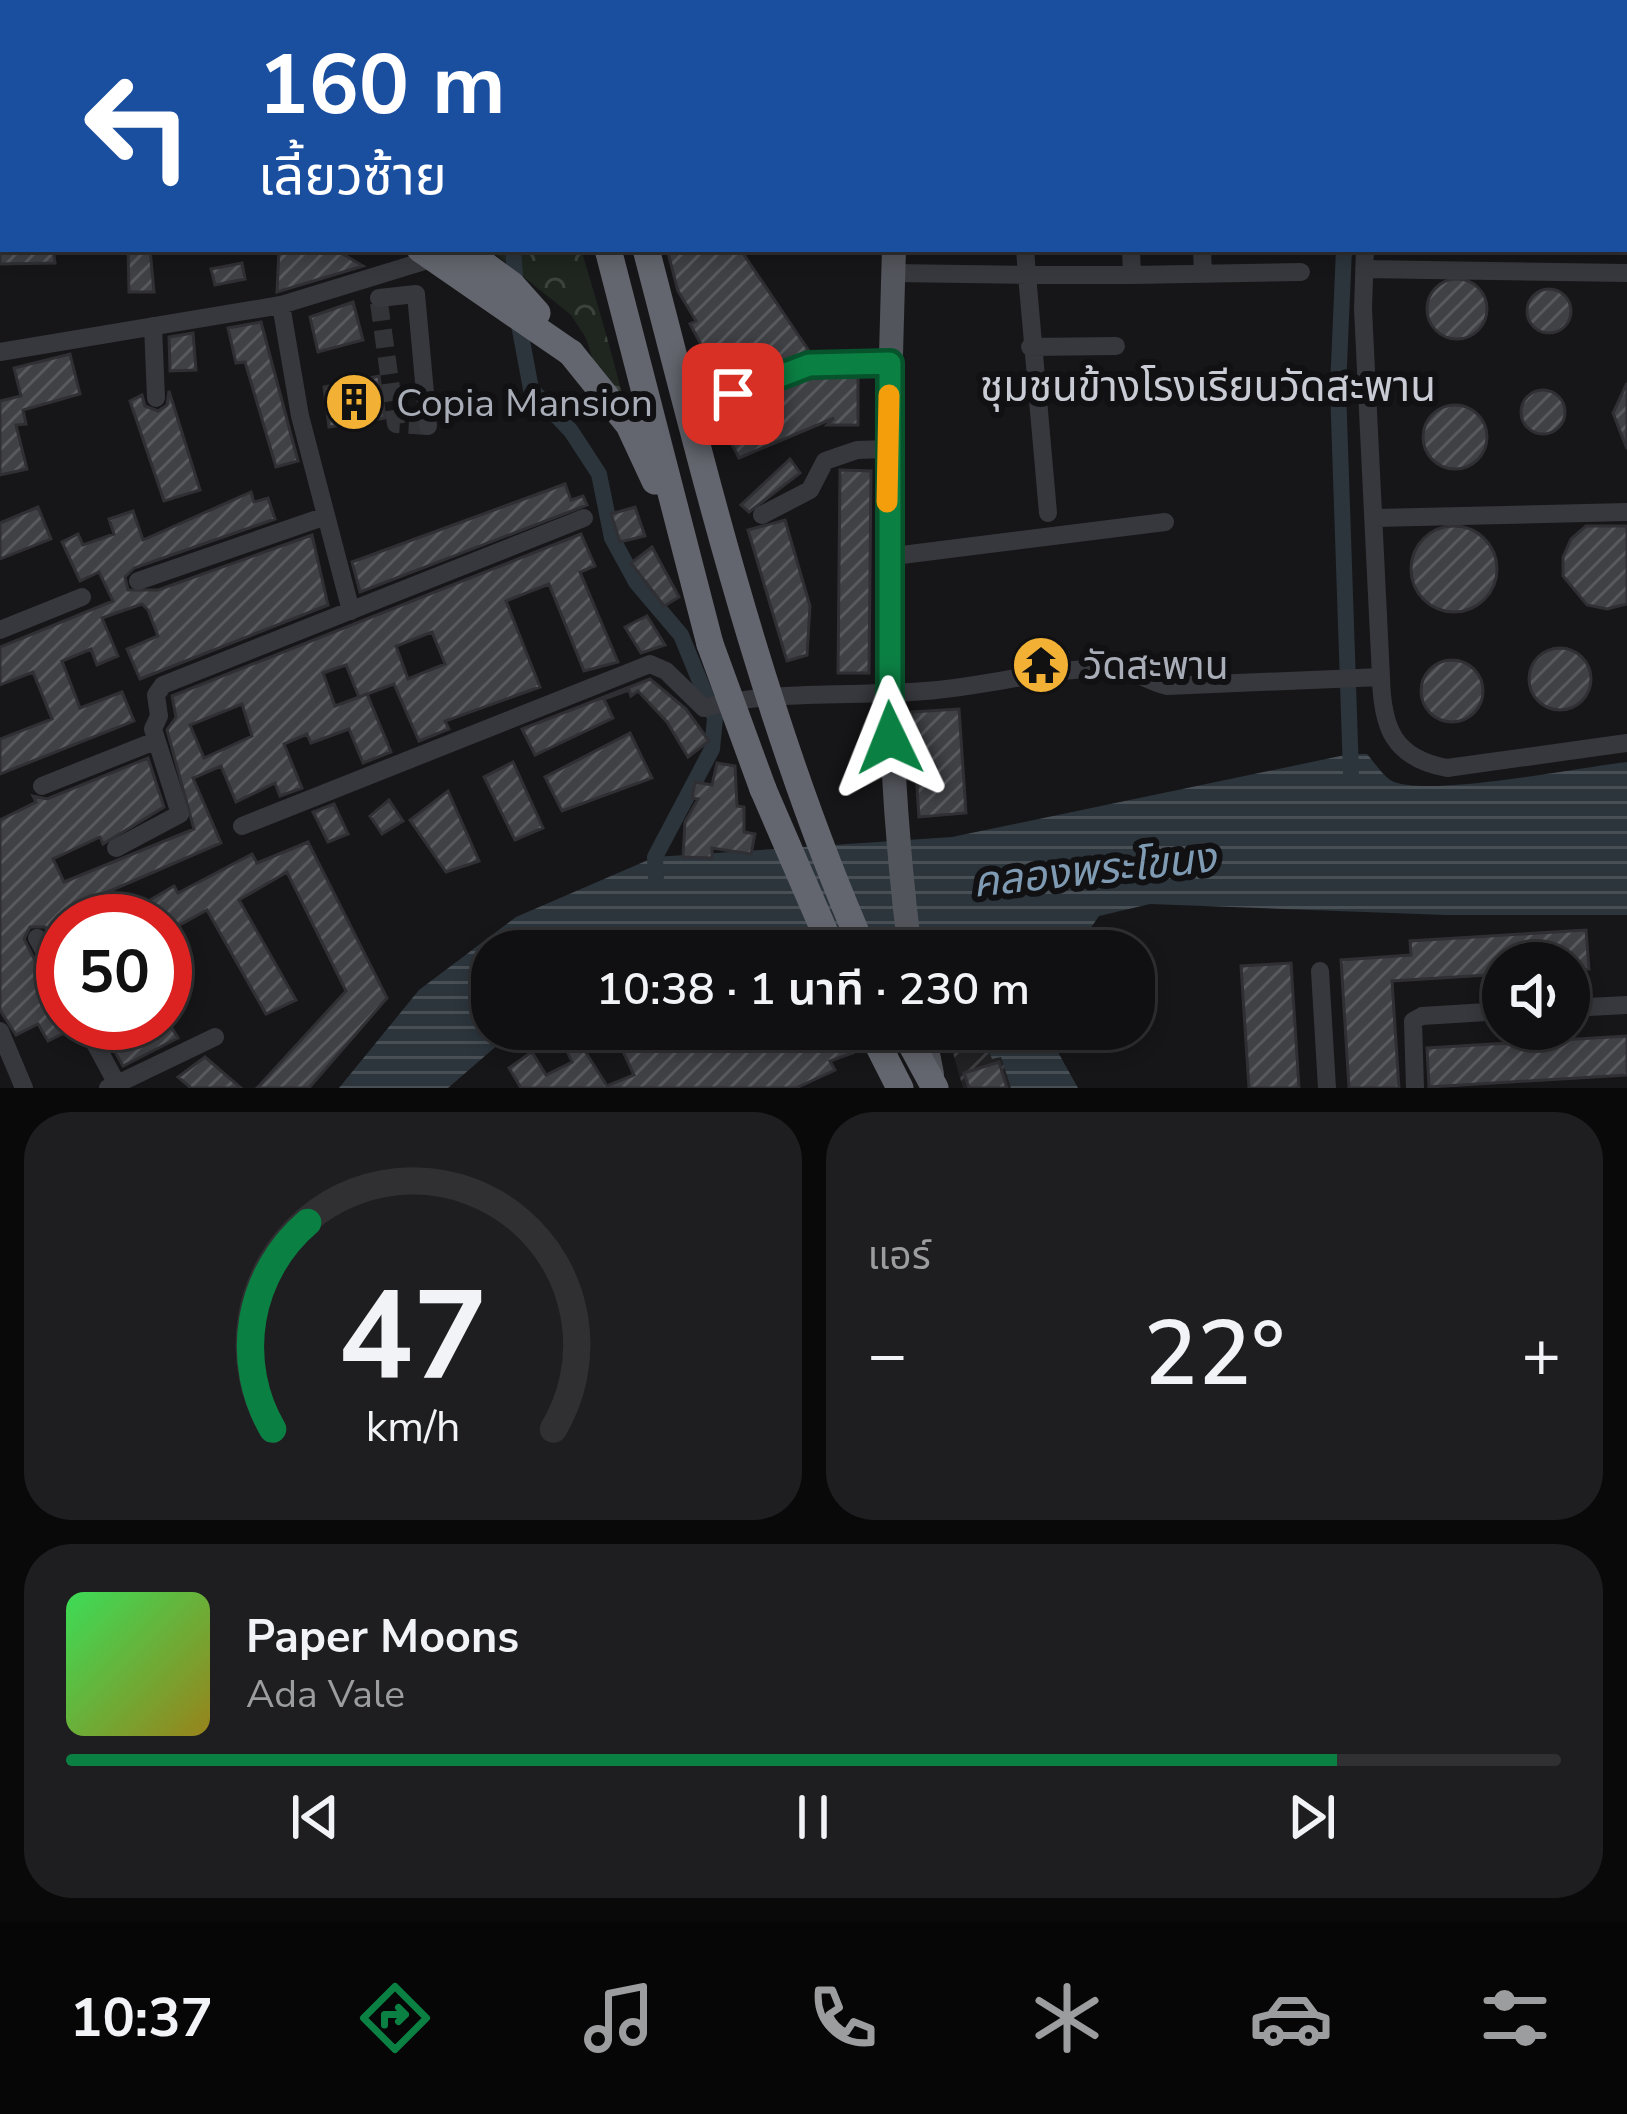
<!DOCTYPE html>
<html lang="th">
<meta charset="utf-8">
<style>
body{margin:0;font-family:"Nunito Sans","Noto Sans Thai",sans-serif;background:#1e1e20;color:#f1f3f6;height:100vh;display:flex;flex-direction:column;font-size:45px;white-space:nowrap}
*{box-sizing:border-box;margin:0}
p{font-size:39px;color:#9c9d9f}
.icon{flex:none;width:66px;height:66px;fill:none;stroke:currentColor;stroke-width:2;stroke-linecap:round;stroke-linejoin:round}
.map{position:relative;height:1088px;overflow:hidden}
.sheet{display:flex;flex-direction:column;gap:24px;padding:24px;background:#09090a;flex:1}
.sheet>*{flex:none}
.top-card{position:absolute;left:0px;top:0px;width:1629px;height:252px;box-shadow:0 6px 18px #0003,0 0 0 3px #303032;background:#1a4fa0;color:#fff;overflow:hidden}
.buttons{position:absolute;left:1482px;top:942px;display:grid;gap:24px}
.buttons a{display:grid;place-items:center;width:108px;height:108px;border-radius:50%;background:#101012;box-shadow:0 6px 18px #0003,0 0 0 3px #303032;font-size:60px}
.speed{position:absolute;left:36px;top:894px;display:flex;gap:24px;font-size:60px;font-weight:700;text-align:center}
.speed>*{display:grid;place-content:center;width:156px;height:156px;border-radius:50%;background:#101012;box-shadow:0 6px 18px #0003,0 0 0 3px #303032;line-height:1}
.speed .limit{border:18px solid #d22;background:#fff;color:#111}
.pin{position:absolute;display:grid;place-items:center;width:102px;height:102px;color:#fff;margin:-51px;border-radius:24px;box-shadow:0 6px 18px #0006}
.me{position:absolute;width:132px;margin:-66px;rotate:358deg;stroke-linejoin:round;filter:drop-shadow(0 0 9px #0008)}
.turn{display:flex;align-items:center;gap:42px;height:252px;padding:0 60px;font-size:54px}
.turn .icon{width:156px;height:156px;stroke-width:2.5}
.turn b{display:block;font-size:84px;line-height:102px}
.big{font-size:90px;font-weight:600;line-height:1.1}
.sheet .tile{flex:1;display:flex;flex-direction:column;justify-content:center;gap:18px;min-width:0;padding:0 42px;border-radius:48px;background:#1e1e20}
.sheet .dial{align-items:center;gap:0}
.dial svg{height:312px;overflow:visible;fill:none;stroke:#303032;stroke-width:7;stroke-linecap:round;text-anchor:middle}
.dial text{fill:#f1f3f6;stroke:none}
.song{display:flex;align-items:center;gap:36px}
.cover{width:144px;height:144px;border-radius:18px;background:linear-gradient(135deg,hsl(130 70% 55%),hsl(50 70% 35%))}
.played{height:12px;border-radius:6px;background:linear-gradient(90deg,#0b8043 85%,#303032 85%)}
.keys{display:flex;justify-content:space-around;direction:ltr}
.heat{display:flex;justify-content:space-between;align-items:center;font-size:66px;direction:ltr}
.sheet .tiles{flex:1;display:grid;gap:24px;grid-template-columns:1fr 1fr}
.tile:last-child{grid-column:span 2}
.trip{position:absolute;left:471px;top:930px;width:684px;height:120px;border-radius:48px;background:#101012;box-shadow:0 6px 18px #0003,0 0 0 3px #303032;font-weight:600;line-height:120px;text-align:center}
.tab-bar{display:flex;height:192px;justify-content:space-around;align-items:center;background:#060607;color:#9c9d9f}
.tab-bar .icon{width:84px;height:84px}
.tab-bar .on{color:#0b8043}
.tab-bar b{font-size:54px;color:#f1f3f6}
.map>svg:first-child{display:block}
.industrial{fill:url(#industrial-furrows)}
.forest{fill:url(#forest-crowns)}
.water{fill:url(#water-rules)}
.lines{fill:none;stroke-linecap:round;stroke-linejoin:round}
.canal{stroke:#2c353c;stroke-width:16}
.building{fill:url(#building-hatch);stroke:#303034;stroke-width:3;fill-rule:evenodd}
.minor-tunnel{stroke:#333438;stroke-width:18;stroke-dasharray:18 9;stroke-linecap:butt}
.minor{stroke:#37383d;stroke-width:18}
.major{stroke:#53555c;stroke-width:24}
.highway{stroke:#63666e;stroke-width:27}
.highway-bridge{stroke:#63666e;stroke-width:27}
.route-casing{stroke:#07532c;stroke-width:30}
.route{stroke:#0b8043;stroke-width:21}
.slow{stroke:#f59e0b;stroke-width:21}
.labels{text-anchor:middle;stroke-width:12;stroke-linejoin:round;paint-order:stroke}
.poi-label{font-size:39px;fill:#a8adb8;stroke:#111113;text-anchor:start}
.neighbourhood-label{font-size:42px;fill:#c9ccd4;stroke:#111113}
.water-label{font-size:42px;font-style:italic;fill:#7f9bb3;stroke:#111113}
</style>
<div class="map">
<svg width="1627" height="1088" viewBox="0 0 1627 1088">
<defs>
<pattern id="industrial-furrows" width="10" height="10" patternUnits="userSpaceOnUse" patternTransform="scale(3)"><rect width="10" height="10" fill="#222225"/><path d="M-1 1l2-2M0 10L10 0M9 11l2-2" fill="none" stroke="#3f3f43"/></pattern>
<pattern id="forest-crowns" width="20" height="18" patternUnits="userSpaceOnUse" patternTransform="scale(3)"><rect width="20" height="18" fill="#1e261f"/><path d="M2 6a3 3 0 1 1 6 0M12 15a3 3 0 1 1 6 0" fill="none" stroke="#3c433d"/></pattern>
<pattern id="water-rules" width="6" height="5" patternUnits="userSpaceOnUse" patternTransform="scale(3)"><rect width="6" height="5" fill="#2c353c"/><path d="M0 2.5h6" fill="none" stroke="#485056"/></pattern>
<pattern id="building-hatch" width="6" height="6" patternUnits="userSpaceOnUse" patternTransform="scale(3)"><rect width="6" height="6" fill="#404145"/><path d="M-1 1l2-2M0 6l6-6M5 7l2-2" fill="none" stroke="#595a5e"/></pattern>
</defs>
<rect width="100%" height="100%" fill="#161618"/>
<path class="industrial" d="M 987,1043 L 1001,1056 L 1011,1088 L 963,1088 L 953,1053 Z"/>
<path class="forest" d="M 489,249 L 581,249 C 588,272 625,395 624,407 L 598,376 L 586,338 L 571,315 Z"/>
<path class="water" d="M 1350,754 L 1367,754 C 1374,762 1383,776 1392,781 C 1426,798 1582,767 1627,762 L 1627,915 L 1446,915 L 1150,904 L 1099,916 L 1075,951 L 953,951 L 949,937 L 941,932 L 827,945 L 722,939 L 680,951 L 492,951 L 492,1029 L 516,1029 L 448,1088 L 339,1088 L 419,990 L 516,917 L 655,857 L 952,837 Z
M 970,1029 L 1056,1029 L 1059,1054 L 1078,1088 L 1011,1088 L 1001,1057 L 992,1059 L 986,1043 L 974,1047 Z"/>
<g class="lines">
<path class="canal" d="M 292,0 L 295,3
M 513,249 L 516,288
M 1344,249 L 1338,388 L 1351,773
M 517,314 L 531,389 L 571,431 L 599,474 L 612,538 L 636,582 L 681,635 L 715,718 L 712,749 L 655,857 L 656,877"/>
</g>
<path class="building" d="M 0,249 L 53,249 L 55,263 L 0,264 Z
M 128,249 L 150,249 L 154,292 L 129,292 Z
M 279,249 L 334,249 L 363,266 L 277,292 Z
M 667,249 L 740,249 L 809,351 L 764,368 L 756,353 L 715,370 L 690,324 L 696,321 L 678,291 Z
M 242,263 L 245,279 L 215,285 L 211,269 Z
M1427 309a30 30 0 1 1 60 0a30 30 0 1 1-60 0Z
M1527 311a22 22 0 1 1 44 0a22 22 0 1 1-44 0Z
M 353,302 L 363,340 L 318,352 L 310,317 Z
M 261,322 L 298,461 L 276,467 L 245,362 L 236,363 L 228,328 Z
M 193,333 L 196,370 L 170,371 L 169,337 Z
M 70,354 L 80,394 L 23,410 L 26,424 L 16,425 L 27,469 L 0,475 L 0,401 L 21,396 L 14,368 Z
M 379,376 L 385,418 L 329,427 L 324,387 Z
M 858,377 L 858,425 L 827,425 L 834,418 L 739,458 L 715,411 L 812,378 Z
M 1627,383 L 1627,449 L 1613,413 Z
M1521 412a22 22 0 1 1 44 0a22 22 0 1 1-44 0Z
M 169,391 L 200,490 L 164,501 L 130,401 L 142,395 L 145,406 L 158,411 L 167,405 Z
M1423 437a32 32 0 1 1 64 0a32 32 0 1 1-64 0Z
M 790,459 L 800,473 L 749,512 L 741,505 Z
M 840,470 L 871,471 L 869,673 L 838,673 Z
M 565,484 L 571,500 L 583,496 L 587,505 L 360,592 L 352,562 Z
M 251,492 L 254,502 L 268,498 L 275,519 L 134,568 L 125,577 L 128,590 L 158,590 L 312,535 L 328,605 L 140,679 L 127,649 L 158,636 L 148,610 L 142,604 L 102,618 L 118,656 L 97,665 L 91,649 L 62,661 L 80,708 L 122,692 L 134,721 L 0,774 L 0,739 L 52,719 L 33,672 L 0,685 L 0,647 L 113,601 L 99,572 L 80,581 L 62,542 L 78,534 L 83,545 L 114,534 L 109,519 L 133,511 L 143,540 Z
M 38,507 L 51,539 L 0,559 L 0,523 Z
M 635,507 L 645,536 L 620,542 L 611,514 Z
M 785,520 L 810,606 L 807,655 L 787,661 L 748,530 Z
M 1627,526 L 1627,604 L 1607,609 L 1587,605 L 1563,576 L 1563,557 L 1571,539 L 1586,526 Z
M1411 569a43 43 0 1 1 86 0a43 43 0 1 1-86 0Z
M 581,534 L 595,566 L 580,572 L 618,662 L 584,671 L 549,584 L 506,601 L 540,687 L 445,721 L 449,729 L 419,741 L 394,684 L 359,697 L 346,665 L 323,673 L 335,706 L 367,694 L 391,752 L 363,763 L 349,729 L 311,743 L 307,734 L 284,744 L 302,788 L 280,796 L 275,783 L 236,802 L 221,766 L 193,778 L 221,843 L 68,909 L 74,921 L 63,921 L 63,957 L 45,927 L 30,927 L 24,939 L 47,984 L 41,988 L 61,1023 L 71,1023 L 72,1029 L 48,1041 L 38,1024 L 16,1035 L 0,1010 L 0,820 L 36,802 L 33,796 L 47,799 L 148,758 L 164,807 L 103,844 L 100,837 L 53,859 L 64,882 L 194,829 L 167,730 L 176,717 L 172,696 ZM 432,632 L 445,664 L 408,679 L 396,646 ZM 242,704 L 252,736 L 204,758 L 190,725 Z
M 652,547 L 679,597 L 664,606 L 631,563 Z
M 647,616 L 665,645 L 641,653 L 625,627 Z
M1529 679a31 31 0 1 1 62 0a31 31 0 1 1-62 0Z
M1421 691a31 31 0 1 1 62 0a31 31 0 1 1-62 0Z
M 650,679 L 686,709 L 709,741 L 688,757 L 667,722 L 638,691 L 631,696 L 629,690 L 604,699 L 613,718 L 535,755 L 522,729 Z
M 959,709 L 966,813 L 919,817 L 912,712 Z
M 630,733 L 652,778 L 562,811 L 545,777 Z
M 513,762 L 543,828 L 515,840 L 484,777 Z
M 717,763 L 735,766 L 737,806 L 744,807 L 744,832 L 755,834 L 751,854 L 712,848 L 712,858 L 683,857 L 685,822 L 698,799 L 692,798 L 695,782 L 712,785 Z
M 448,791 L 479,861 L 446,872 L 410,820 Z
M 389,800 L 403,821 L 382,834 L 370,816 Z
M 334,804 L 348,834 L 328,842 L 313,812 Z
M 308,842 L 387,998 L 309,1088 L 257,1088 L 346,991 L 287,872 L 239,900 L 296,1000 L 266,1014 L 207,910 L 165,933 L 165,921 L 114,921 L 174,886 L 178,893 L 252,854 L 257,863 Z
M 1586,930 L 1589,969 L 1569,970 L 1569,963 L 1503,963 L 1503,974 L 1392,981 L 1399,1088 L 1349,1088 L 1341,960 L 1411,955 L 1410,941 Z
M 1291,963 L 1299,1088 L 1249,1088 L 1241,966 Z
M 99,1023 L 169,1023 L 178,1038 L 123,1066 Z
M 557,1029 L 825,1029 L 831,1044 L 846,1038 L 853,1053 L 830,1061 L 835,1070 L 796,1088 L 521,1088 L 509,1068 L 532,1052 L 546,1075 L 572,1062 ZM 615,1034 L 634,1075 L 607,1086 L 583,1048 Z
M 1627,1036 L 1627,1075 L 1429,1087 L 1427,1048 Z
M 205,1057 L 241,1088 L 191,1088 L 178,1077 Z
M 999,1062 L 1007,1088 L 969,1088 L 964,1073 Z"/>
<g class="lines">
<path class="minor-tunnel" d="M 379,303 L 396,424 L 428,426"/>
<path class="minor" d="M 1015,0 L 1016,3
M 1123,0 L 1123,3
M 1219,0 L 1220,3
M 1402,3 L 1402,0
M 1626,41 L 1627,41
M 1025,249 L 1027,275 L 1132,275
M 1131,249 L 1132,275 L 1301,272
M 1202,249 L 1203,274
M 1365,249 L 1363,309 L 1381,677
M 1364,269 L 1627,273
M 893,273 L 1027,275 L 1048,513
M 379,298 L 416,294 L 428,426
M 281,305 L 300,416 L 351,611
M 153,326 L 156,398
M 1030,347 L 1116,346
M 0,352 L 281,305 L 464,249
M 733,394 L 809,365 L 890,363
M 762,515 L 810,490 L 825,461 L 857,450 L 887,449
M 1375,518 L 1627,512
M 886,557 L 1165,522
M 138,581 L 326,516
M 0,630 L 82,597
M 42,786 L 155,741
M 242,826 L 650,664 L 666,671 L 704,708 C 775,689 852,697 925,691 C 990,686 1051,667 1117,668 C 1133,669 1148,682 1167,686 L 1381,677 C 1382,727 1393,758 1447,768 L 1627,743
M 116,848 L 180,814 L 153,729 L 159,716 L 156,695 L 163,685 L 584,518
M 37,938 L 63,985
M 1320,971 L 1327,1088
M 1569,1008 L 1627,1005
M 84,1023 L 117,1084 L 108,1088
M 0,1031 L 24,1088
M 119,1088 L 117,1084 L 215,1037
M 1415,1088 L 1413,1021 L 1422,1016 L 1503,1011"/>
<path class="major" d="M 900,3 L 900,0
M 894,249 C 887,485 880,717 910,951
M 923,1029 L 932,1074"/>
<path class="highway" d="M 247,0 L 248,3
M 402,0 L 411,3
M 544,0 L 544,3
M 580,0 L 581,3
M 20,3 L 22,0
M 61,3 L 64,0
M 123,3 L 125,0
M 0,26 L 3,22
M 0,72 L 3,69
M 0,117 L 3,115
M 0,163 L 3,161
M 608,249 L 710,644
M 571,353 L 629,425 L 655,481
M 763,789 L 833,951
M 870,1029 L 900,1088
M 903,1029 L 935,1088"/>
<path class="highway-bridge" d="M 420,249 L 571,353
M 463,249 L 512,285 L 537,313
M 646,249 C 708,487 765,725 864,951
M 710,644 L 763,789"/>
</g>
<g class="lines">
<g class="route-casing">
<path id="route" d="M 733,394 L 809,365 L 890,363 L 890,738"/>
</g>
<use href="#route" class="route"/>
<path class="slow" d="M 887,502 L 889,395"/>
</g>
<defs>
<g id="building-disc" transform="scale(3)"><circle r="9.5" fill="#f2b134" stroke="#111113"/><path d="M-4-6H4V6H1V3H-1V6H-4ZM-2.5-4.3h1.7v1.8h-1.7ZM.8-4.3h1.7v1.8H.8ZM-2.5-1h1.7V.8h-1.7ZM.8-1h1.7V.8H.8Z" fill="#111"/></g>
<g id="temple-disc" transform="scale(3)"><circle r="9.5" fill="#f2b134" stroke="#111113"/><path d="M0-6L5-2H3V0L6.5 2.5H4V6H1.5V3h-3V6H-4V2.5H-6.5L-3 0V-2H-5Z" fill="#111"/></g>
</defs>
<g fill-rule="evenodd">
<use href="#building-disc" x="354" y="402"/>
<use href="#temple-disc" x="1041" y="665"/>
</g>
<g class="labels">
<g class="poi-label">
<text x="396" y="416">Copia Mansion</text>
<text x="1083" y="679">วัดสะพาน</text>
</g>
<g class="neighbourhood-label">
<text x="1208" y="401">ชุมชนข้างโรงเรียนวัดสะพาน</text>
</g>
<g class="water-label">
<text transform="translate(1094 869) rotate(-6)" y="15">คลองพระโขนง</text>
</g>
</g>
</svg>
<div class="buttons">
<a><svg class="icon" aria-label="sound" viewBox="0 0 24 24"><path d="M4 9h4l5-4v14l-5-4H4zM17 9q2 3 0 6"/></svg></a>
</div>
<div class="speed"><div class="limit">50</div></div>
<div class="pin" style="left:733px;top:394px;background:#d93025"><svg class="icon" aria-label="arrive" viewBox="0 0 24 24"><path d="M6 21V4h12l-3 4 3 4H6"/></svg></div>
<svg class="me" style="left:890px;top:738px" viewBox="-20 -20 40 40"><path d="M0-17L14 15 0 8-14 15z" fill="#0b8043" stroke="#fff" stroke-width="4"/></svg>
<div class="trip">10:38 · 1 นาที · 230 m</div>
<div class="top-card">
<div class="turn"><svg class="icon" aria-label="left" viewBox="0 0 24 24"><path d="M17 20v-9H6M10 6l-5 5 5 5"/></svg><div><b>160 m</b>เลี้ยวซ้าย</div></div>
</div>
</div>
<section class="sheet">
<div class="tiles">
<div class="tile dial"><svg viewBox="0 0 100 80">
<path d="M14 69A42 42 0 1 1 86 69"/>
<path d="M14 69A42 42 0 0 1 23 16" stroke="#0b8043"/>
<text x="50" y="56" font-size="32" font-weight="700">47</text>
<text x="50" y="72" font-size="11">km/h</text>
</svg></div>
<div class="tile"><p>แอร์</p>
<div class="heat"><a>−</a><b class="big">22°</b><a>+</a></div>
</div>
<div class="tile">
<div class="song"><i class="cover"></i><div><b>Paper Moons</b><p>Ada Vale</p></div></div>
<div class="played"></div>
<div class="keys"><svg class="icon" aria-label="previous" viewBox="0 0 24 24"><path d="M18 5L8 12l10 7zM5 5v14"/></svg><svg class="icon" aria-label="pause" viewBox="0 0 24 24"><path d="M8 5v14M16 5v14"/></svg><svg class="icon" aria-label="next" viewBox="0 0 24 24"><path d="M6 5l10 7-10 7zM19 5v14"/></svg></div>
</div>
</div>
</section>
<nav class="tab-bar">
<b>10:37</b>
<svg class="icon on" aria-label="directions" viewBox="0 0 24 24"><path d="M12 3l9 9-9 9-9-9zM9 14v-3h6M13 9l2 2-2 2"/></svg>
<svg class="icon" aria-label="music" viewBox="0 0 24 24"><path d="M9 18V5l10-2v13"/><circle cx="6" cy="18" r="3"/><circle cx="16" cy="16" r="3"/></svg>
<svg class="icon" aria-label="phone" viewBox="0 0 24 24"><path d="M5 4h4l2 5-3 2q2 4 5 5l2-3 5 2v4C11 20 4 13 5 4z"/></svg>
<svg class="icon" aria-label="climate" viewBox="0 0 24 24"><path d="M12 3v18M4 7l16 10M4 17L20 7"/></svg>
<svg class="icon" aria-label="car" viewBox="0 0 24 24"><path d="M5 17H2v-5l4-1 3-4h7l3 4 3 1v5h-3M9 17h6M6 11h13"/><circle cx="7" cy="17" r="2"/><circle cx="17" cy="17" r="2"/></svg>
<svg class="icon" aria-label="filters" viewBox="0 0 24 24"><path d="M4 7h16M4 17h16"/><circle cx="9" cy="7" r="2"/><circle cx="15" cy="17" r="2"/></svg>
</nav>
